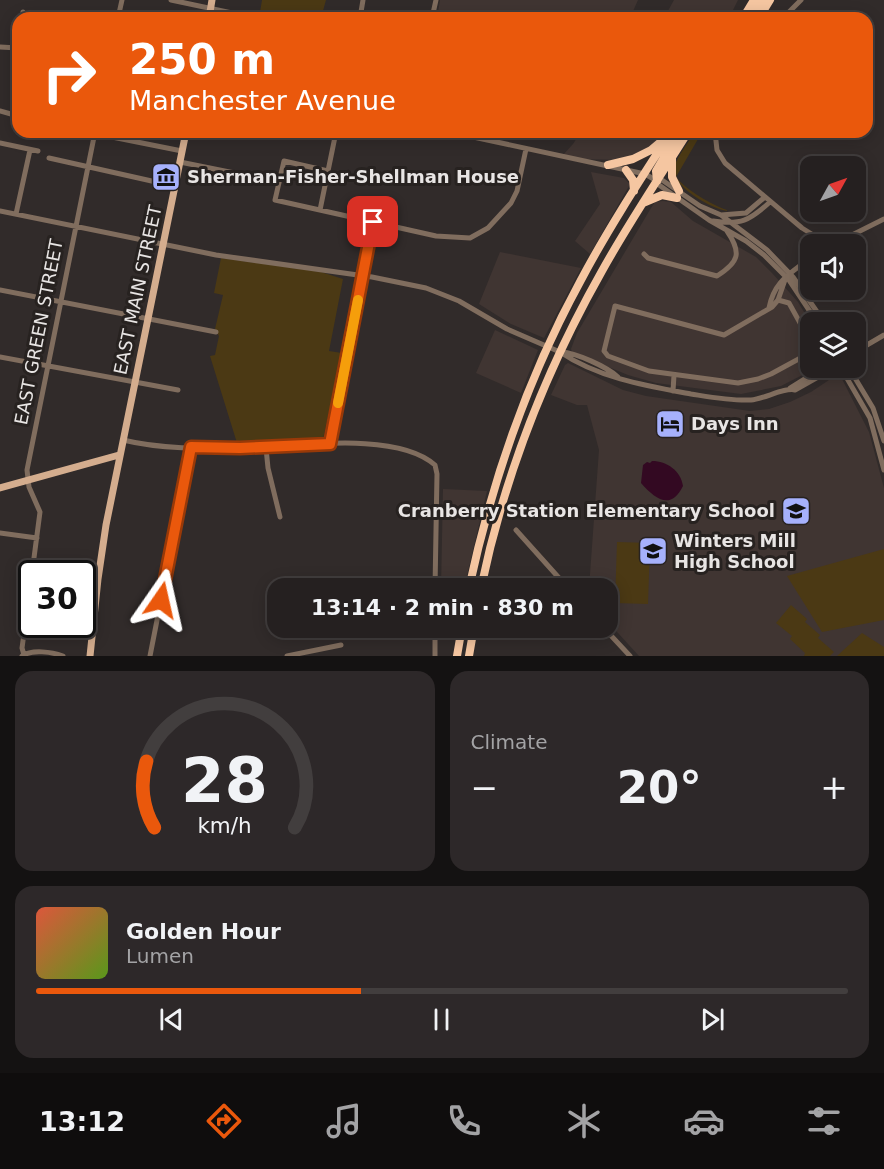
<!DOCTYPE html>
<meta charset="utf-8">
<style>
body{margin:0;font-family:"DejaVu Sans",sans-serif;background:#2d2829;color:#f1f3f6;height:100vh;display:flex;flex-direction:column;font-size:22px;white-space:nowrap}
*{box-sizing:border-box;margin:0}
p{font-size:20px;color:#a3a3a5}
.icon{flex:none;width:33px;height:33px;fill:none;stroke:currentColor;stroke-width:2;stroke-linecap:round;stroke-linejoin:round}
.map{position:relative;height:656px;overflow:hidden}
.details{display:flex;flex-direction:column;gap:15px;padding:15px;background:#141212;flex:1}
.details>*{flex:none}
.top-card{position:absolute;left:12px;top:12px;width:861px;height:126px;border-radius:18px;box-shadow:0 3px 15px #0003,0 0 0 2px #423e3e;background:#ea580c;color:#fff;overflow:hidden}
.needle{width:39px;rotate:50deg}
.tools{position:absolute;left:800px;top:156px;display:grid;gap:12px}
.tools a{display:grid;place-items:center;width:66px;height:66px;border-radius:12px;background:#252020;box-shadow:0 3px 15px #0003,0 0 0 2px #423e3e;font-size:30px}
.speed{position:absolute;left:18px;top:560px;display:flex;gap:12px;font-size:30px;font-weight:700;text-align:center}
.speed>*{display:grid;place-content:center;width:78px;height:78px;border-radius:50%;background:#252020;box-shadow:0 3px 15px #0003,0 0 0 2px #423e3e;line-height:1}
.speed .limit{border:3px solid #111;border-radius:9px;background:#fff;color:#111}
.pin{position:absolute;display:grid;place-items:center;width:51px;height:51px;color:#fff;margin:-26px;border-radius:12px;box-shadow:0 3px 9px #0006}
.me{position:absolute;width:66px;margin:-33px;rotate:11deg;stroke-linejoin:round;filter:drop-shadow(0 0 4px #0008)}
.turn{display:flex;align-items:center;gap:21px;height:126px;padding:0 18px;font-size:27px}
.turn .icon{width:78px;height:78px;stroke-width:2.5}
.turn b{display:block;font-size:42px;line-height:51px}
.big{font-size:45px;font-weight:700;line-height:1.1}
.details .tile{flex:1;display:flex;flex-direction:column;justify-content:center;gap:9px;min-width:0;padding:0 21px;border-radius:18px;background:#2d2829}
.details .dial{align-items:center;gap:0}
.dial svg{height:156px;overflow:visible;fill:none;stroke:#423e3e;stroke-width:7;stroke-linecap:round;text-anchor:middle}
.dial text{fill:#f1f3f6;stroke:none}
.song{display:flex;align-items:center;gap:18px}
.cover{width:72px;height:72px;border-radius:9px;background:linear-gradient(135deg,hsl(10 70% 55%),hsl(90 70% 35%))}
.played{height:6px;border-radius:3px;background:linear-gradient(90deg,#ea580c 40%,#423e3e 40%)}
.keys{display:flex;justify-content:space-around;direction:ltr}
.heat{display:flex;justify-content:space-between;align-items:center;font-size:33px;direction:ltr}
.details .tiles{flex:1;display:grid;gap:15px;grid-template-columns:1fr 1fr}
.tile:last-child{grid-column:span 2}
.trip{position:absolute;left:267px;top:578px;width:351px;height:60px;border-radius:18px;background:#252020;box-shadow:0 3px 15px #0003,0 0 0 2px #423e3e;font-weight:700;line-height:60px;text-align:center}
.menu{display:flex;height:96px;justify-content:space-around;align-items:center;background:#0f0d0d;color:#a3a3a5}
.menu .icon{width:42px;height:42px}
.menu .on{color:#ea580c}
.menu b{font-size:27px;color:#f1f3f6}
.map>svg:first-child{display:block}
.built{fill:#403532}
.green{fill:#4b3914}
.water{fill:#330922}
.lines{fill:none;stroke-linecap:round;stroke-linejoin:round}
.minor{stroke:#806d5e;stroke-width:5}
.major{stroke:#d4ad8e;stroke-width:7}
.highway{stroke:#f5c6a1;stroke-width:8}
.route-casing{stroke:#983908;stroke-width:15}
.route{stroke:#ea580c;stroke-width:10}
.slow{stroke:#f59e0b;stroke-width:10}
.labels{text-anchor:middle;stroke-width:6;stroke-linejoin:round;paint-order:stroke}
.poi-label{font-size:18px;font-weight:bold;fill:#e8e5e4;stroke:#272220;text-anchor:start}
.street-label{font-size:18px;fill:#e8e5e4;stroke:#272220}
</style>
<div class="map">
<svg width="884" height="656" viewBox="0 0 884 656">
<rect width="100%" height="100%" fill="#312b2a"/>
<path class="built" d="M 440,0 L 638,0 L 630,18 L 437,18 Z
M 674,0 L 738,0 L 729,18 L 664,18 Z
M 581,132 L 663,132 L 648,150 L 625,160 L 574,159 L 563,155 L 573,144 Z
M 591,172 L 624,178 L 629,183 L 629,186 L 590,254 L 575,241 L 600,204 Z
M 663,201 L 671,202 L 693,221 L 756,257 L 772,273 L 798,302 L 810,322 L 810,368 L 816,368 L 781,386 L 741,394 L 656,383 L 628,375 L 572,352 L 571,349 L 577,333 L 651,208 L 655,202 Z
M 500,252 L 581,268 L 544,338 L 511,324 L 479,304 Z
M 495,330 L 538,350 L 521,393 L 476,373 Z
M 568,363 L 623,390 L 646,396 L 750,411 L 769,409 L 790,402 L 811,392 L 835,376 L 842,379 L 869,432 L 884,488 L 884,656 L 639,656 L 608,622 L 608,588 L 589,588 L 599,450 L 587,405 L 577,405 L 551,395 L 565,365 Z
M 443,489 L 487,491 L 464,588 L 441,588 Z"/>
<path class="green" d="M 262,0 L 326,0 L 321,18 L 259,18 Z
M 695,132 L 710,132 L 702,134 L 698,139 L 676,177 C 686,190 712,205 727,210 L 727,211 C 711,208 673,188 674,169 C 674,161 690,140 695,132 Z
M 221,258 L 321,272 L 343,279 L 329,351 L 342,353 L 323,439 L 237,443 L 210,356 L 215,355 L 219,336 L 215,329 L 223,295 L 214,293 Z
M 617,542 L 650,543 L 648,604 L 615,603 Z
M 884,549 L 884,620 L 822,632 L 787,576 Z
M 791,605 L 807,619 L 805,622 L 820,635 L 818,638 L 834,652 L 830,656 L 804,656 L 805,653 L 790,639 L 792,636 L 776,623 Z
M 862,633 L 884,647 L 884,656 L 837,656 Z"/>
<path class="water" d="M 652,461 C 667,461 681,471 683,486 C 671,511 655,499 641,483 L 643,465 L 647,462 L 650,463 Z"/>
<g class="lines">
<path class="minor" d="M 171,0 L 256,18
M 23,18 L 23,12
M 118,18 L 122,0
M 360,18 L 363,0
M 432,18 L 436,0
M 783,18 L 801,0
M 0,47 L 18,48
M 0,111 L 18,116
M 87,132 L 182,151
M 450,132 L 645,174 L 657,181 L 662,180 L 700,206 L 721,215 L 767,250 L 793,277 L 824,322
M 715,132 L 717,150 L 725,163 L 802,228 L 818,238 L 829,240 L 844,239 L 884,219
M 0,143 L 38,151
M 49,158 L 174,186
M 180,162 L 279,182
M 328,171 L 284,161 L 275,200 L 436,236 L 470,238 L 488,228 L 511,203 L 517,191 L 526,149
M 657,181 L 659,185 L 709,220 L 746,241 L 764,255 L 789,280 L 817,322
M 320,210 L 336,132
M 0,211 L 216,255 L 372,277 L 426,288 L 459,301 L 507,329 L 560,352 C 598,378 647,386 691,394 C 710,397 731,401 751,400 C 764,399 785,387 795,390 L 834,368
M 16,214 L 30,150
M 721,215 L 746,213 L 765,197
M 713,221 C 741,225 749,221 770,202
M 644,254 L 648,258 L 717,276 C 739,262 742,253 727,231
M 786,277 L 778,300 L 772,307 L 724,335 L 615,306 L 604,351 L 608,356 L 649,371 L 738,383 L 758,379 L 771,374 L 806,355 L 810,349
M 0,290 L 216,332
M 778,300 L 789,303 L 810,341
M 769,308 C 774,281 790,274 810,258
M 561,352 C 577,353 607,367 618,377
M 855,352 L 884,335
M 0,357 L 178,390
M 841,368 L 870,418 L 884,470
M 849,368 L 873,408 L 884,441
M 790,388 L 822,368
M 673,391 L 674,375
M 123,440 C 160,449 203,449 242,448 C 292,447 396,430 435,465 L 437,474 L 435,588
M 330,444 L 373,222
M 266,448 L 268,468 L 280,517
M 516,530 L 568,588
M 0,533 L 37,538
M 32,573 L 40,512 L 29,487 L 27,470 L 95,132
M 603,627 L 630,656
M 24,655 L 22,648 L 32,575
M 22,656 C 32,649 52,652 63,656
M 150,656 L 191,447
M 287,656 L 341,645
M 435,656 L 435,627"/>
<path class="major" d="M 209,18 L 212,0
M 0,488 L 119,455
M 90,656 L 98,579 L 106,525 L 186,132"/>
<path class="highway" d="M 743,18 L 754,0
M 750,18 L 762,0
M 759,18 L 770,0
M 672,158 L 672,177 L 679,191
M 608,165 L 633,159 L 651,150 L 664,139
M 626,170 L 633,180 L 634,191
M 657,181 L 656,171 L 679,132
M 643,203 L 662,195 L 677,198
M 469,588 C 492,481 528,377 581,280 C 608,229 640,180 671,132
M 481,588 C 504,477 546,370 602,271 C 628,224 659,178 688,132
M 457,656 L 462,627
M 469,656 L 474,627"/>
</g>
<g class="lines">
<g class="route-casing">
<path id="route" d="M 161,600 L 191,447 L 240,448 L 330,444 L 373,222"/>
</g>
<use href="#route" class="route"/>
<path class="slow" d="M 338,403 L 358,300"/>
</g>
<defs>
<g id="museum-square" transform="scale(1.5)"><rect x="-9" y="-9" width="18" height="18" rx="4" fill="#a6b1fc" stroke="#272220"/><path d="M0-6L6-3V-2H-6V-3ZM-5-1h2V3h-2ZM-1-1h2V3h-2ZM3-1h2V3H3ZM-6 4H6V6H-6Z" fill="#111"/></g>
<g id="hotel-square" transform="scale(1.5)"><rect x="-9" y="-9" width="18" height="18" rx="4" fill="#a6b1fc" stroke="#272220"/><path d="M-6-4.5h1.5V1H6V5H4.5V3h-9V5H-6ZM-4 0a1.8 1.8 0 1 1 3.6 0ZM.5 0V-2.5h3Q6-2.5 6 0Z" fill="#111"/></g>
<g id="school-square" transform="scale(1.5)"><rect x="-9" y="-9" width="18" height="18" rx="4" fill="#a6b1fc" stroke="#272220"/><path d="M0-5L7-2L0 1L-7-2ZM-4 1L0 2.5L4 1V4Q0 6-4 4Z" fill="#111"/></g>
</defs>
<g fill-rule="evenodd">
<use href="#museum-square" x="166" y="177"/>
<use href="#hotel-square" x="670" y="424"/>
<use href="#school-square" x="796" y="511"/>
<use href="#school-square" x="653" y="551"/>
</g>
<g class="labels">
<g class="poi-label">
<text x="187" y="183">Sherman-Fisher-Shellman House</text>
<text x="691" y="430">Days Inn</text>
<text x="775" y="517" text-anchor="end">Cranberry Station Elementary School</text>
<text x="674" y="547">Winters Mill<tspan x="674" dy="21">High School</tspan></text>
</g>
<g class="street-label">
<text transform="translate(138 290) rotate(-78)" y="6">EAST MAIN STREET</text>
<text transform="translate(39 332) rotate(-79)" y="6">EAST GREEN STREET</text>
</g>
</g>
</svg>
<div class="tools">
<a><svg class="needle" viewBox="-14 -14 28 28"><path d="M0-13l5 13h-10z" fill="#e53935"/><path d="M0 13l5-13h-10z" fill="#a3a3a5"/></svg></a>
<a><svg class="icon" aria-label="sound" viewBox="0 0 24 24"><path d="M4 9h4l5-4v14l-5-4H4zM17 9q2 3 0 6"/></svg></a>
<a><svg class="icon" aria-label="layers" viewBox="0 0 24 24"><path d="M12 4l9 5-9 5-9-5zM3 14l9 5 9-5"/></svg></a>
</div>
<div class="speed"><div class="limit">30</div></div>
<div class="pin" style="left:373px;top:222px;background:#d93025"><svg class="icon" aria-label="arrive" viewBox="0 0 24 24"><path d="M6 21V4h12l-3 4 3 4H6"/></svg></div>
<svg class="me" style="left:161px;top:600px" viewBox="-20 -20 40 40"><path d="M0-17L14 15 0 8-14 15z" fill="#ea580c" stroke="#fff" stroke-width="4"/></svg>
<div class="trip">13:14 · 2 min · 830 m</div>
<div class="top-card">
<div class="turn"><svg class="icon" aria-label="right" viewBox="0 0 24 24"><path d="M7 20v-9h11M14 6l5 5-5 5"/></svg><div><b>250 m</b>Manchester Avenue</div></div>
</div>
</div>
<section class="details">
<div class="tiles">
<div class="tile dial"><svg viewBox="0 0 100 80">
<path d="M14 69A42 42 0 1 1 86 69"/>
<path d="M14 69A42 42 0 0 1 10 35" stroke="#ea580c"/>
<text x="50" y="56" font-size="32" font-weight="700">28</text>
<text x="50" y="72" font-size="11">km/h</text>
</svg></div>
<div class="tile"><p>Climate</p>
<div class="heat"><a>−</a><b class="big">20°</b><a>+</a></div>
</div>
<div class="tile">
<div class="song"><i class="cover"></i><div><b>Golden Hour</b><p>Lumen</p></div></div>
<div class="played"></div>
<div class="keys"><svg class="icon" aria-label="previous" viewBox="0 0 24 24"><path d="M18 5L8 12l10 7zM5 5v14"/></svg><svg class="icon" aria-label="pause" viewBox="0 0 24 24"><path d="M8 5v14M16 5v14"/></svg><svg class="icon" aria-label="next" viewBox="0 0 24 24"><path d="M6 5l10 7-10 7zM19 5v14"/></svg></div>
</div>
</div>
</section>
<nav class="menu">
<b>13:12</b>
<svg class="icon on" aria-label="directions" viewBox="0 0 24 24"><path d="M12 3l9 9-9 9-9-9zM9 14v-3h6M13 9l2 2-2 2"/></svg>
<svg class="icon" aria-label="music" viewBox="0 0 24 24"><path d="M9 18V5l10-2v13"/><circle cx="6" cy="18" r="3"/><circle cx="16" cy="16" r="3"/></svg>
<svg class="icon" aria-label="phone" viewBox="0 0 24 24"><path d="M5 4h4l2 5-3 2q2 4 5 5l2-3 5 2v4C11 20 4 13 5 4z"/></svg>
<svg class="icon" aria-label="climate" viewBox="0 0 24 24"><path d="M12 3v18M4 7l16 10M4 17L20 7"/></svg>
<svg class="icon" aria-label="car" viewBox="0 0 24 24"><path d="M5 17H2v-5l4-1 3-4h7l3 4 3 1v5h-3M9 17h6M6 11h13"/><circle cx="7" cy="17" r="2"/><circle cx="17" cy="17" r="2"/></svg>
<svg class="icon" aria-label="filters" viewBox="0 0 24 24"><path d="M4 7h16M4 17h16"/><circle cx="9" cy="7" r="2"/><circle cx="15" cy="17" r="2"/></svg>
</nav>
